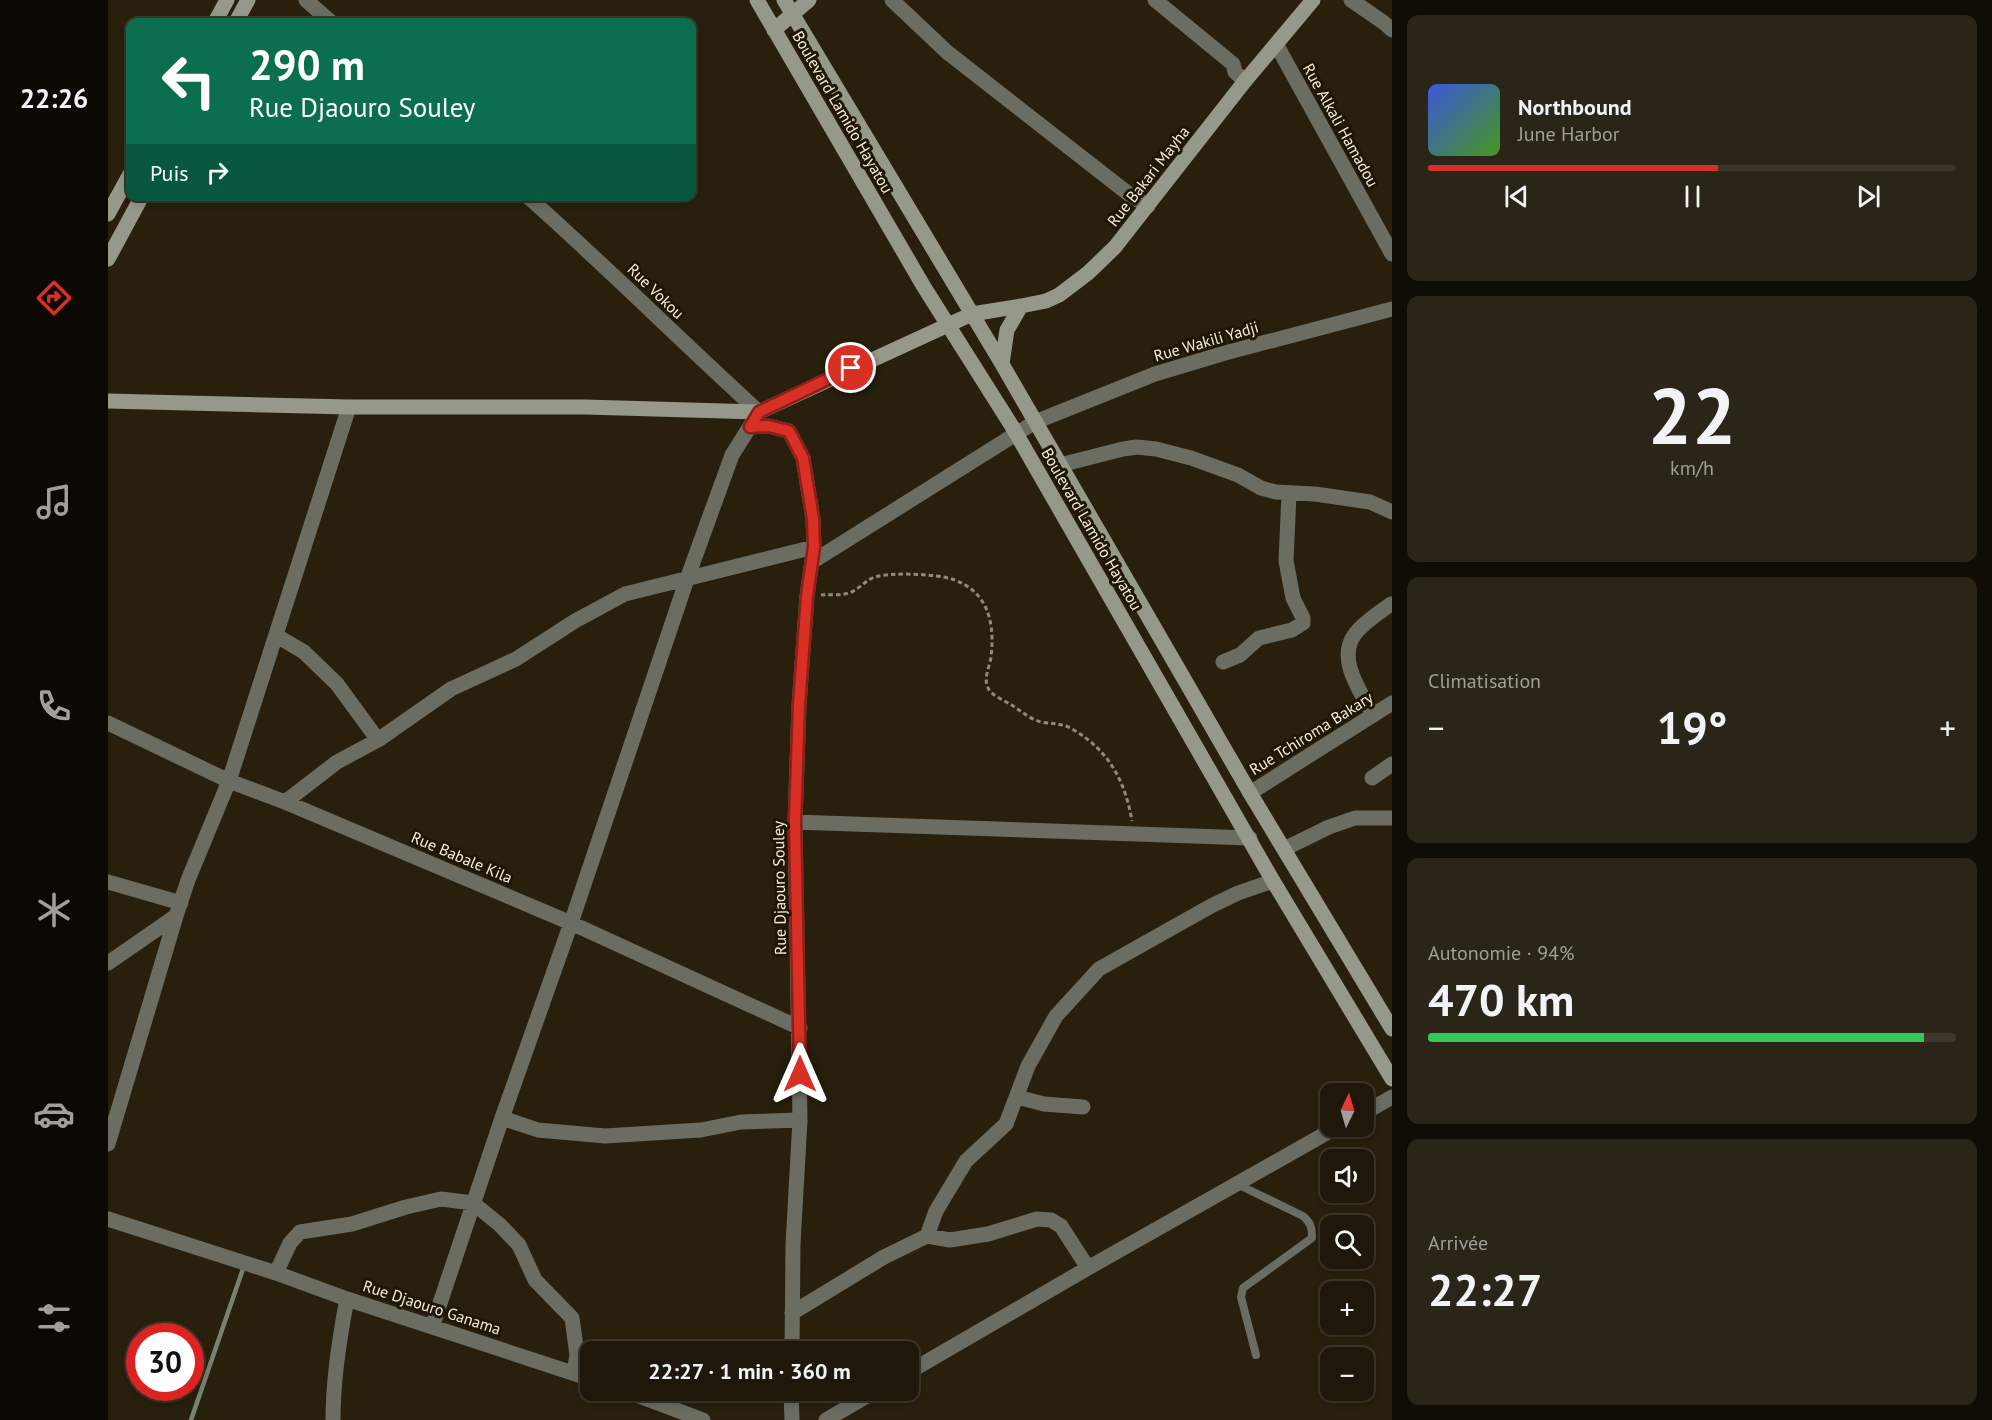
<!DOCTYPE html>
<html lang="fr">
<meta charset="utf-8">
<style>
body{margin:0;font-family:"PT Sans",sans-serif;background:#2b2418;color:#f1f3f6;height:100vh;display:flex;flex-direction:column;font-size:22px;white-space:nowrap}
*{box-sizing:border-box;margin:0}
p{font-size:20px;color:#a19f9c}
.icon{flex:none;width:33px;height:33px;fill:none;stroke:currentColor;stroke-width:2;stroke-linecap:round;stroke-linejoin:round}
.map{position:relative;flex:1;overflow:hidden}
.panel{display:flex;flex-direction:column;gap:15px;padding:15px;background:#100d06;width:600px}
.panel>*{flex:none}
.guide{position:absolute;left:18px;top:18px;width:570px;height:183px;border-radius:12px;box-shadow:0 3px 9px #0003,0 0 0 2px #3c362b;background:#0b6e4f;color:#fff;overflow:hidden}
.needle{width:39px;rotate:5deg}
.fabs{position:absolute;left:1212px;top:1083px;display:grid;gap:12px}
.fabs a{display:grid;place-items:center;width:54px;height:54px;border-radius:12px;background:#1e170a;box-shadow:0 3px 9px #0003,0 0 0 2px #3c362b;font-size:30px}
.speed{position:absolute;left:18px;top:1323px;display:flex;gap:12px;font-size:30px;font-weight:700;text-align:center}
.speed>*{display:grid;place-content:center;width:78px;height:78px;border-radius:50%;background:#1e170a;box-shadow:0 3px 9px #0003,0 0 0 2px #3c362b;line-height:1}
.speed .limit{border:9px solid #d22;background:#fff;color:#111}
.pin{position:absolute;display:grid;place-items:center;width:51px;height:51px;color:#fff;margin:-26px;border:3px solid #fff;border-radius:50%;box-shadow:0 2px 6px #0007}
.me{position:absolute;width:66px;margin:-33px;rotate:0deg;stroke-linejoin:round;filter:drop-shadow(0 0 4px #0008)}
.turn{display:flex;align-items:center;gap:21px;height:126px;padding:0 24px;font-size:27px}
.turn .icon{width:78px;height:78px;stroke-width:2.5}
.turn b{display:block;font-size:42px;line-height:51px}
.then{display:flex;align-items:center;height:57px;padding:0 24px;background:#0003;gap:12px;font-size:22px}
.big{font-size:45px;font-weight:700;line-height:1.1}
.panel .widget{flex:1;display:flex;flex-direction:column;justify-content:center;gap:9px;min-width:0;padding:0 21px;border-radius:12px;background:#2b2418}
.panel .dial{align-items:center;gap:0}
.dial b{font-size:78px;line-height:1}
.song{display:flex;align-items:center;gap:18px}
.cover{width:72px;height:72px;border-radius:9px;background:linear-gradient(135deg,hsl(230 70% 55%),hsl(100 70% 35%))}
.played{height:6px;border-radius:3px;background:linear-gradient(90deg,#d93025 55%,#3c362b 55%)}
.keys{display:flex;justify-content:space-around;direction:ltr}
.heat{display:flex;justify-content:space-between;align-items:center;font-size:33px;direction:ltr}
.charge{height:9px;border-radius:4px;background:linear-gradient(90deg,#34c759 94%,#3c362b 0)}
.trip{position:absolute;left:472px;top:1341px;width:339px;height:60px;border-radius:12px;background:#1e170a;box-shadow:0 3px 9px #0003,0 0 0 2px #3c362b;font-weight:700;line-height:60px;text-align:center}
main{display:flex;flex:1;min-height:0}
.tabs{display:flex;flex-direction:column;width:108px;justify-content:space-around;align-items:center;background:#0c0904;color:#a19f9c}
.tabs .icon{width:42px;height:42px}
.tabs .selected{color:#d93025}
.tabs b{font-size:27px;color:#f1f3f6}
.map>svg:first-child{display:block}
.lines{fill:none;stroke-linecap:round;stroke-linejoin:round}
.stream{stroke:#758371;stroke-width:4.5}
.path{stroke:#918a7b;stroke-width:3;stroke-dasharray:4.5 3;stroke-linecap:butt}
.lane{stroke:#6b6d63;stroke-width:8}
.street{stroke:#6b6d63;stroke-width:15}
.secondary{stroke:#969989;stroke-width:15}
.route-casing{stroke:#8d1f18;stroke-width:15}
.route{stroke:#d93025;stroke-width:10}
.labels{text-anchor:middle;stroke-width:6;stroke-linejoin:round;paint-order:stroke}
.street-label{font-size:16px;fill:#f4eee2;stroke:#1f1604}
</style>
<main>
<nav class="tabs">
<b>22:26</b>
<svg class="icon selected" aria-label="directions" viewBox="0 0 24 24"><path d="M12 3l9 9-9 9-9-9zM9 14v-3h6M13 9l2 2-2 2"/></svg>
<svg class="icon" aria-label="music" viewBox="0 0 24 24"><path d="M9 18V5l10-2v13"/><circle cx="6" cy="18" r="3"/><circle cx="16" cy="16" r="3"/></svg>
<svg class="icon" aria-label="phone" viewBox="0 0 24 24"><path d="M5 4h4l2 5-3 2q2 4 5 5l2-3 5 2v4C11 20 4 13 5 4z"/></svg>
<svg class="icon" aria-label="climate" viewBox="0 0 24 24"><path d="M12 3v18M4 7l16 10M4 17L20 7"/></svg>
<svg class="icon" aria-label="car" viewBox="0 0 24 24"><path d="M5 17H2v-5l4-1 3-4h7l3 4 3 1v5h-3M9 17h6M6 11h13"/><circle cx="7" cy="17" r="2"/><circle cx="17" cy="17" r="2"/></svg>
<svg class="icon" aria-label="filters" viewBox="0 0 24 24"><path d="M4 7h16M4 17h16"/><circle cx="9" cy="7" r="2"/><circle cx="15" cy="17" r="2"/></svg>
</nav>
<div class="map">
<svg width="1284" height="1420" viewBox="0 0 1284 1420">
<rect width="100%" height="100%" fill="#281f0d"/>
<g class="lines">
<path class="stream" d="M 83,1420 L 136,1266"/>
<path class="path" d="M 713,595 C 721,594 732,596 740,593 C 750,591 757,580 767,577 C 782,572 829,574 844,579 C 880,591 887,622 883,657 C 882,666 875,678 880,688 C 883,695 895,700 902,704 C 912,710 921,719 933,722 C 944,724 954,723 964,729 C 1001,750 1017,781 1024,821"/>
<path class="lane" d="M 1129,1184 L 1195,1216 C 1203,1223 1204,1228 1204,1238 L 1135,1288 L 1133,1297 L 1148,1355"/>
<path class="street" d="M 198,0 L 223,22
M 784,0 L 839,52 L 1022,195 L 1040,206
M 1047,0 L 1125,64 L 1127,72 L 1137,81
M 1243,0 L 1275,22 L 1284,30
M 1168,44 L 1284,254
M 642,427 L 660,426 L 681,431 L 695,458 L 705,519 L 706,547 L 699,596 L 691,705 L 687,822 L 692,1120 L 685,1244 L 684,1352
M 952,465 L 1015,449 L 1029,447 L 1048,449 L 1083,458 L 1130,475 L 1153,488 L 1168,492 L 1207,494 L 1262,502 L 1284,512
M 704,562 L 927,422 L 1047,374 L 1117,353 L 1284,309
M 169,636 L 196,652 L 229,684 L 270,740
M 1115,662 L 1132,655 L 1151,638 L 1184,630 L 1195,623 L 1195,618 L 1185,598 L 1178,561 L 1181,494
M 1265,715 C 1253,692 1228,659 1247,634 C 1256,622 1271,613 1283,604
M 0,723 L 121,781 L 177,802 L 463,923 L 692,1028
M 1264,778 L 1284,764
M 1142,793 L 1284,703
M 177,802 L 229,762 L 270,740 L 343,689 L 408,659 L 467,621 L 517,594 L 706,547
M 687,822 L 1142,838
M 1176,849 L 1221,827 L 1247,818 L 1284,818
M 0,882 L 73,903
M 0,963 L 68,916
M 909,1097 L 936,1104 L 975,1107
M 1256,1113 L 1284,1097
M 394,1118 L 430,1130 L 497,1136 L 593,1130 L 633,1122 L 692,1120
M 0,1144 L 68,916 L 80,880 L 121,781 L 241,407
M 0,1219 L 168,1273 L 239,1299 L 483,1379
M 819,1236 L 842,1240 L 880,1234 L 929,1219 L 943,1220 L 953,1226 L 980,1268
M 168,1273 L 182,1243 L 192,1232 L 244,1224 L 298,1207 L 333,1199 L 365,1203 L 392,1225 L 411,1245 L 427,1280 L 464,1318 L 469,1355 L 466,1372
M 684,1313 L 776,1257 L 819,1236 L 828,1211 L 858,1161 L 898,1124 L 920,1066 L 948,1016 L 991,969 L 1103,906 L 1130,893 L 1165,881
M 324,1327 L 394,1118 L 463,923 L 579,579 L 624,455 L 651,412 C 573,341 498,266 419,196
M 801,1372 L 980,1268 L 1231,1126
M 515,1390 L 595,1420
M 683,1390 L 684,1420
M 225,1420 C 225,1378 231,1340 239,1299
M 718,1420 L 769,1390"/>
<path class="secondary" d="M 649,0 L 816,287 L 905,428 L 1165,881 L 1284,1079
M 676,0 L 894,364 L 1142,793 L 1284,1029
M 107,22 L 119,0
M 128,22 L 140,0
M 666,30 L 701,0
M 0,214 L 22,174
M 0,259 L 34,196
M 894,364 L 899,330 L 913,306
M 0,401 L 241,407 L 477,407 L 651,412 L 864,314 L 913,306 L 938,301 L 951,295 L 980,273 L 1007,247 L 1137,81 L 1205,0"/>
</g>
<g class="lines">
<g class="route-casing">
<path id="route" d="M 692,1074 L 687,822 L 691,705 L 699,596 L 706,547 L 705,519 L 695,458 L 681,431 L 660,426 L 642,427 L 651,412 L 743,368"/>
</g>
<use href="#route" class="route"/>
</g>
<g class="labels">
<g class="street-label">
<text transform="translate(735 112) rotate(60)" y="6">Boulevard Lamido Hayatou</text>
<text transform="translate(1233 125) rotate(61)" y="6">Rue Alkali Hamadou</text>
<text transform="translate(1040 176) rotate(-52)" y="6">Rue Bakari Mayha</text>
<text transform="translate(548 291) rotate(44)" y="6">Rue Vokou</text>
<text transform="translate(1098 341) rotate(-16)" y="6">Rue Wakili Yadji</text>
<text transform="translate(984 529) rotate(60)" y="6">Boulevard Lamido Hayatou</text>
<text transform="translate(1203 733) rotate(-32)" y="6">Rue Tchiroma Bakary</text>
<text transform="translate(354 857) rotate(23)" y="6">Rue Babale Kila</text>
<text transform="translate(671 888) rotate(-91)" y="6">Rue Djaouro Souley</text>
<text transform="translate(324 1307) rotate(18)" y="6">Rue Djaouro Ganama</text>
</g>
</g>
</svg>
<div class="fabs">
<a><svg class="needle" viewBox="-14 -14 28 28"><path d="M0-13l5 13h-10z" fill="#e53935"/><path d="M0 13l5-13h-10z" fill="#a19f9c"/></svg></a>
<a><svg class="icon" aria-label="sound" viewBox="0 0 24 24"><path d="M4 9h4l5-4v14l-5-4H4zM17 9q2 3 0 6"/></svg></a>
<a><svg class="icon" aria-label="search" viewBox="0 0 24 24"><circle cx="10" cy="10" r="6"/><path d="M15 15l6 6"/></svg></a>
<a>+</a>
<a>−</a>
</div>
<div class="speed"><div class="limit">30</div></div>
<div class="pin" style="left:743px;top:368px;background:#d93025"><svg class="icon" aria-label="arrive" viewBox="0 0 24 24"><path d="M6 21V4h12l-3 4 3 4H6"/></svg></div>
<svg class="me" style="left:692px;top:1074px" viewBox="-20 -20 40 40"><path d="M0-17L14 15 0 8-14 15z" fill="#d93025" stroke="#fff" stroke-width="4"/></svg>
<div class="trip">22:27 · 1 min · 360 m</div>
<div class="guide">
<div class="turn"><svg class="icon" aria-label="left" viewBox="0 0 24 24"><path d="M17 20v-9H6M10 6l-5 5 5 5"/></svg><div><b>290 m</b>Rue Djaouro Souley</div></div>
<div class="then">Puis<svg class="icon" aria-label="right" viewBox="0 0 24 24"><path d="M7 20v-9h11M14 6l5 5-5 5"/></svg></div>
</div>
</div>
<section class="panel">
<div class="widget">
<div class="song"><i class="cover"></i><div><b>Northbound</b><p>June Harbor</p></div></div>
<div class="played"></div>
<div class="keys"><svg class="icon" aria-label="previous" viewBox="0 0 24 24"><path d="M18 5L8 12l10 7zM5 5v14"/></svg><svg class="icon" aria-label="pause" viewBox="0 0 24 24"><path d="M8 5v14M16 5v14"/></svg><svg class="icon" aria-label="next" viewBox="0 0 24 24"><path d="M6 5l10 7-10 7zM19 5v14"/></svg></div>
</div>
<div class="widget dial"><b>22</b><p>km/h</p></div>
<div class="widget"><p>Climatisation</p>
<div class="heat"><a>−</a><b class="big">19°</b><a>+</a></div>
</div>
<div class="widget"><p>Autonomie · 94%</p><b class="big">470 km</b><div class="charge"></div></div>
<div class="widget"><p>Arrivée</p><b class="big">22:27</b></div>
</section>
</main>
